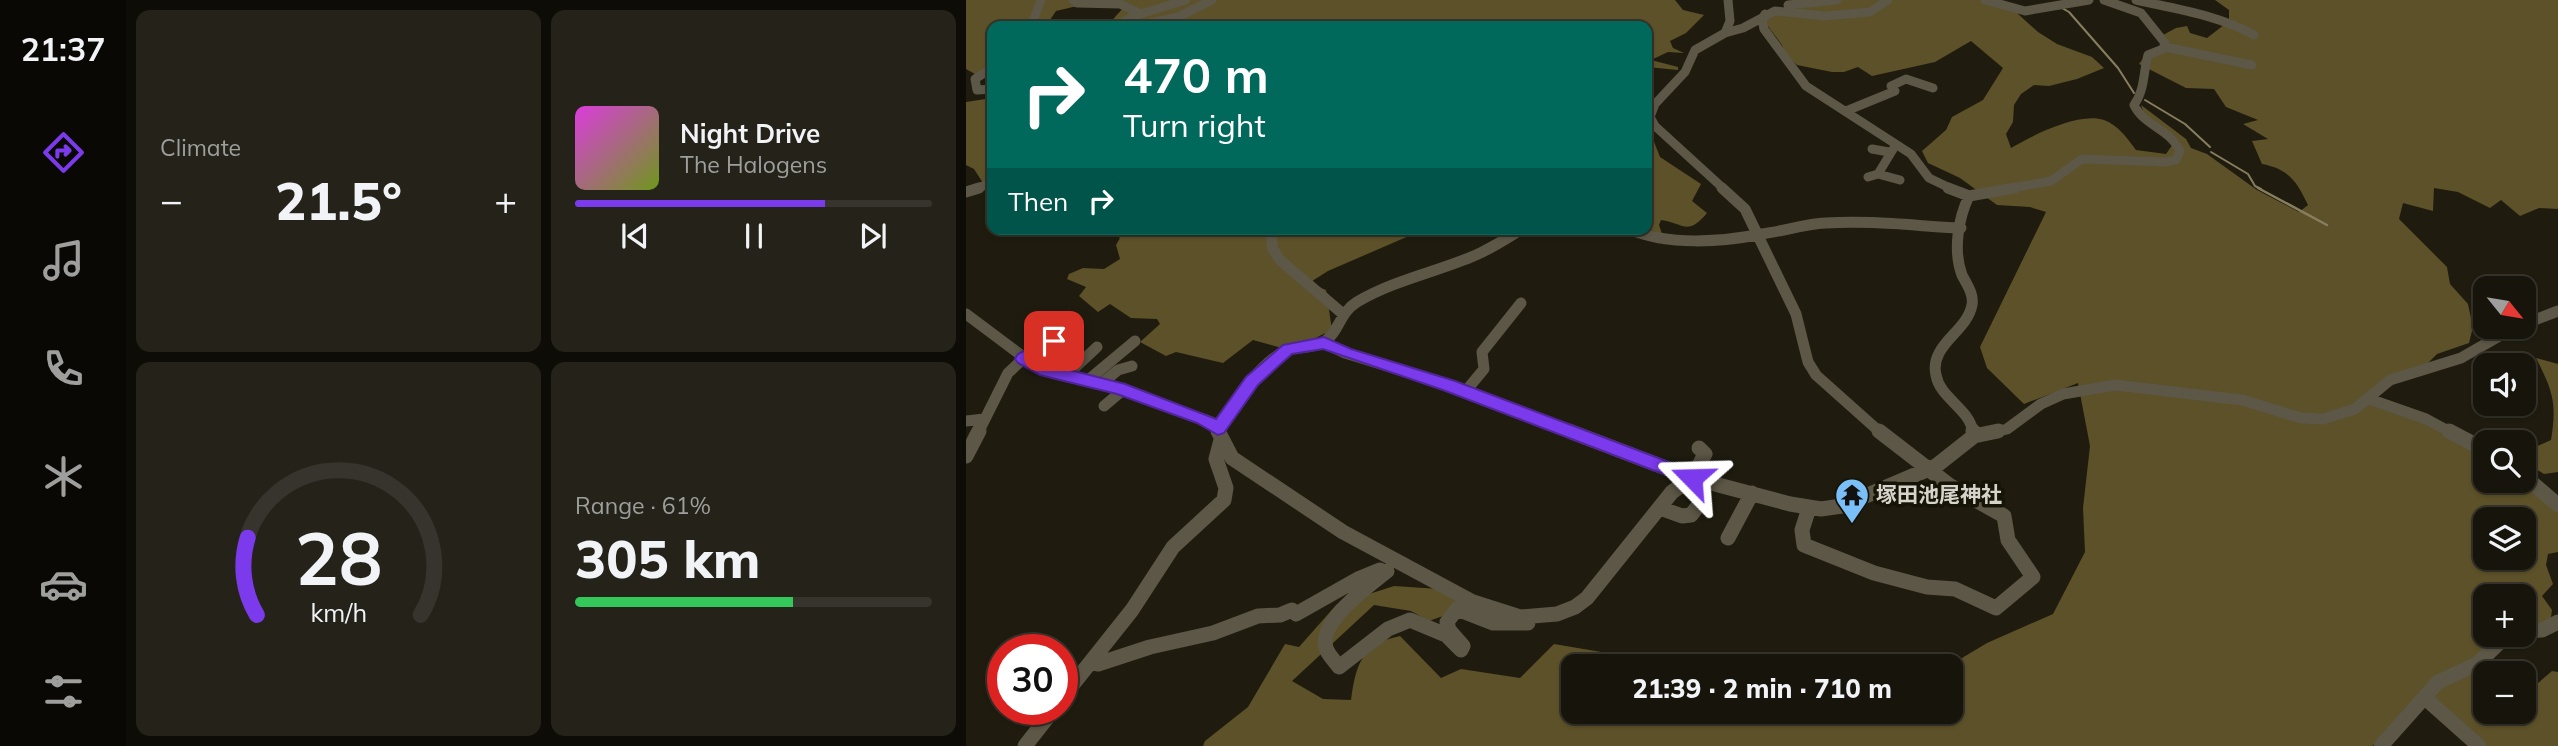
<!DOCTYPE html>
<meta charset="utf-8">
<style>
body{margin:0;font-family:Mulish,"Noto Sans JP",sans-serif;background:#242219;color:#f1f3f6;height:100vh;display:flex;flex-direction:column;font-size:26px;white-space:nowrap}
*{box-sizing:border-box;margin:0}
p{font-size:23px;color:#9e9f9d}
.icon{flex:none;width:38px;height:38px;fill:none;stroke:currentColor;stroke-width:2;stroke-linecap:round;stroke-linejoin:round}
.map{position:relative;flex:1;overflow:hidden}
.sheet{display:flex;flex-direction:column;gap:10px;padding:10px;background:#0d0c06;width:840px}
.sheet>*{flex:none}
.top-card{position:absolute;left:21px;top:21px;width:665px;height:214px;border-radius:14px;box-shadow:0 2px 5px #0004,0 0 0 2px #36342c;background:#00695c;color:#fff;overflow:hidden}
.needle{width:46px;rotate:120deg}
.controls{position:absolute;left:1507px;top:276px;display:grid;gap:14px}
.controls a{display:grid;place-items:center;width:63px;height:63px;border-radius:14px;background:#17150b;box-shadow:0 2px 5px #0004,0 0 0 2px #36342c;font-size:35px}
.speed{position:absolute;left:21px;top:634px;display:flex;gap:14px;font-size:35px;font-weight:700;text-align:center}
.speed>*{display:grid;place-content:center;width:91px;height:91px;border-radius:50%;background:#17150b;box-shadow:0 2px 5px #0004,0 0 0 2px #36342c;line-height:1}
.speed .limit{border:10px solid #d22;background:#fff;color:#111}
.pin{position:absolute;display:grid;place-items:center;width:60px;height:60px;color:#fff;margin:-30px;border-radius:14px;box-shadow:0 4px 10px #0006}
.me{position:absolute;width:77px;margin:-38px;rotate:292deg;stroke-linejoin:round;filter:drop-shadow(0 0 5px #0008)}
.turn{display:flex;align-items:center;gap:24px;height:147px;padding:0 21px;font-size:32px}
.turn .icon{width:91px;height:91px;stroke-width:2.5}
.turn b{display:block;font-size:49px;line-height:60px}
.then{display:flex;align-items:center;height:66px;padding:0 21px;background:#0003;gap:14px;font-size:26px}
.big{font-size:52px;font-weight:800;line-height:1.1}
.sheet .tile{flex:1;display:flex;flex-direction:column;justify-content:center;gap:10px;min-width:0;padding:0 24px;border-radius:14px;background:#242219}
.sheet .dial{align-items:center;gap:0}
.dial svg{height:182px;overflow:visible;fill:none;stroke:#36342c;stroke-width:7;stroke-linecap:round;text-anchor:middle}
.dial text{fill:#f1f3f6;stroke:none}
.song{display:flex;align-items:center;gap:21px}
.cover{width:84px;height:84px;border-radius:10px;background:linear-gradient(135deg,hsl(300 70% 55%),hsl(80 70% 35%))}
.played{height:7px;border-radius:4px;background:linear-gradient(90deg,#7c3aed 70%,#36342c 70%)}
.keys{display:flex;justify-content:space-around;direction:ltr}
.heat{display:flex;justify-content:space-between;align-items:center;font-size:38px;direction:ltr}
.charge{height:10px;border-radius:5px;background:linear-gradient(90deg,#34c759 61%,#36342c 0)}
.sheet .tiles{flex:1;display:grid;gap:10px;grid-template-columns:repeat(2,1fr)}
.trip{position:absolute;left:595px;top:654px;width:402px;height:70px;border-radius:14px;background:#17150b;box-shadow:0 2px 5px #0004,0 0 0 2px #36342c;font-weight:800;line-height:70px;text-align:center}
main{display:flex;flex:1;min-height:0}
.dock{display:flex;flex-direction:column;width:126px;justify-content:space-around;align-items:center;background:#090804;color:#9e9f9d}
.dock .icon{width:49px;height:49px}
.dock .selected{color:#7c3aed}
.dock b{font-size:32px;color:#f1f3f6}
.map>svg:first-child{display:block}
.forest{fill:#5c5128;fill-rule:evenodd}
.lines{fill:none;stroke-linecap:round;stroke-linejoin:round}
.stream-far1{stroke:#867e5e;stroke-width:2}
.stream{stroke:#867e5e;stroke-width:2.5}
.minor-far2{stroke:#5c5746;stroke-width:9}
.minor-far1{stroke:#5c5746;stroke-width:11}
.minor{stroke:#5c5746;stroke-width:15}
.route{fill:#7c3aed;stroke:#51269a;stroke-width:2}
.labels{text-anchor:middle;stroke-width:7;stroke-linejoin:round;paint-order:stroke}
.poi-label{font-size:21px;font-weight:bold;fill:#d5d3ca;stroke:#161307;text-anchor:start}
</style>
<main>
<nav class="dock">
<b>21:37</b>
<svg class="icon selected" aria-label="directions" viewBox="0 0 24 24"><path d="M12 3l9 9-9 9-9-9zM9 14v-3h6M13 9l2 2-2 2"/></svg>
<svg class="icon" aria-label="music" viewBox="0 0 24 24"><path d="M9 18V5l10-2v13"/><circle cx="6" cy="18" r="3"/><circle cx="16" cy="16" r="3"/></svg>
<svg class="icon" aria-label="phone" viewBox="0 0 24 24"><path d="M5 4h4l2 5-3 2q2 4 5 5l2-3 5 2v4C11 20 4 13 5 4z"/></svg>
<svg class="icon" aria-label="climate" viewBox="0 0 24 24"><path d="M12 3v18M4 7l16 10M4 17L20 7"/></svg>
<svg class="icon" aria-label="car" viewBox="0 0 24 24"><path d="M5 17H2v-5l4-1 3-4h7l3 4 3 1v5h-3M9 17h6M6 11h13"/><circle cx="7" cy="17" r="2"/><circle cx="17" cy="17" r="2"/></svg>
<svg class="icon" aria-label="filters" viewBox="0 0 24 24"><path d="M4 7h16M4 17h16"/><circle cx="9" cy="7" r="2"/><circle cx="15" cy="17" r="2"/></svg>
</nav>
<section class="sheet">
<div class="tiles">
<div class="tile"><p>Climate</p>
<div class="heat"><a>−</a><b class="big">21.5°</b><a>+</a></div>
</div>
<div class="tile">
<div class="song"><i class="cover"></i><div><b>Night Drive</b><p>The Halogens</p></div></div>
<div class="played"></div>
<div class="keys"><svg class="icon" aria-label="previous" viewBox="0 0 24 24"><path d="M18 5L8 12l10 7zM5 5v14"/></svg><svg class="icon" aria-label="pause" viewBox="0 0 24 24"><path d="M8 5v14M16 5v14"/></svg><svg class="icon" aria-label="next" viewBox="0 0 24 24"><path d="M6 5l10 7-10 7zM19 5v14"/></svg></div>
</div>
<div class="tile dial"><svg viewBox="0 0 100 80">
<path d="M14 69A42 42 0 1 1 86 69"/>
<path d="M14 69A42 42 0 0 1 10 35" stroke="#7c3aed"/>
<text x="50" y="56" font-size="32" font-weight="700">28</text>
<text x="50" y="72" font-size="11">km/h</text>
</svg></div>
<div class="tile"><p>Range · 61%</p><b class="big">305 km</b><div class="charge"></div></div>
</div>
</section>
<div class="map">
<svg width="1592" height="746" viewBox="0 0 1592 746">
<rect width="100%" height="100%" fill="#1f1c0f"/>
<path class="forest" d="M 0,0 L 709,0 L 717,10 L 738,15 L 720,33 L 704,41 L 707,48 L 718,53 L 702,52 L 685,60 L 712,67 L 712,70 L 681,67 L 681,26 L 141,26 L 158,7 L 107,7 L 90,11 L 80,26 L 26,26 L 26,73 L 16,78 L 0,69 Z
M 874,0 L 1020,0 L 1051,13 L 1072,32 L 1091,44 L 1126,57 L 1138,68 L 1111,79 L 1083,86 L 1068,85 L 1055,94 L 1048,105 L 1047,122 L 1040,134 L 1045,148 C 1067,135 1113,112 1138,120 C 1152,125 1162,139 1170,150 L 1200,154 L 1209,141 L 1180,120 L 1175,105 L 1220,139 L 1225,148 L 1241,154 L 1291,190 L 1333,212 L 1342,205 C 1331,182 1323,169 1296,164 L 1286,141 L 1302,139 L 1277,124 L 1292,120 L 1260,107 L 1248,89 L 1220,88 L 1173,64 L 1179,56 L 1204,44 L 1197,35 L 1210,28 L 1221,26 L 1224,33 L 1241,38 L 1263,21 L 1263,10 L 1249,0 L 1592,0 L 1592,209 L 1573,208 L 1554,216 L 1535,200 L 1524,208 L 1492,192 L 1468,188 L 1467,211 L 1437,203 L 1433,219 L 1481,267 L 1484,284 L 1502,304 L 1507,327 L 1503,343 L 1471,354 L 1458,367 L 1401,394 L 1461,422 L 1519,454 L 1519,481 L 1558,481 L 1592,508 L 1592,552 L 1582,554 L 1580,565 L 1587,584 L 1576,596 L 1586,610 L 1584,624 L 1558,628 L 1558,597 L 1519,597 L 1519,635 L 1535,635 L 1406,746 L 237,746 L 239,741 L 282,707 L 319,644 L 333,647 L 371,604 L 388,605 L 400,595 L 428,586 L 473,589 L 494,600 L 477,616 L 463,621 L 445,611 L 408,605 L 326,681 L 357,699 L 385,700 C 390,665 395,644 434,636 L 475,678 L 495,669 L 554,678 L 588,644 L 724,667 L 607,667 L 607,712 L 985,712 L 985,667 L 981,667 L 1021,643 L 1087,614 L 1119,552 L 1117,508 L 1124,446 L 1112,383 L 1058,404 L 1021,368 L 1014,347 L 1080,212 L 1064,207 L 1031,205 L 994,178 L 962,163 L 956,151 L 980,130 L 986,117 L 1017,100 L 1037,68 L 1005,41 L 969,62 L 906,76 L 892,67 L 878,72 L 866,72 L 831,65 L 820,55 L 816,45 L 798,21 L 805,10 ZM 1519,520 L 1558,520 L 1558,558 L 1519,558 Z
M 26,98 L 26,182 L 17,183 L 8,169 L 0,165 L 0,102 Z
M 681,124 L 694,157 L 735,184 L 726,201 L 741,213 C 721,237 718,223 695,220 L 693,225 L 696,234 L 681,229 Z
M 140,229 L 459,229 L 362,271 L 343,283 L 360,290 L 366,330 L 345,340 L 316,348 L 287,340 L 257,363 L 210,352 L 200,356 L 174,342 L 194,324 L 191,319 L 165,318 L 144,304 L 132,312 L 113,296 L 120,287 L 101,279 L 103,274 L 117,268 L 138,269 L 154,259 L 150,245 L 154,238 Z
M 1570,358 L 1592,364 L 1592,472 L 1578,474 L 1558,462 L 1558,452 L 1585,440 C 1591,403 1587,391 1570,358 Z
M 799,655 L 838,667 L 736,667 Z
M 1523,662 L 1539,674 L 1519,674 L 1519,712 L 1558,712 L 1558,686 L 1564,690 L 1586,671 L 1592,672 L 1592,746 L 1517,746 L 1465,698 L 1476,685 Z"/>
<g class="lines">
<path class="stream-far1" d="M 1096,8 L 1103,12 L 1152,68 L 1168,93
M 1179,100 L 1219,124 L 1244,147
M 1245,152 L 1282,174 L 1289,186 L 1295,189"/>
<path class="stream" d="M 1292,188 L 1361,225"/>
<path class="minor-far2" d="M 107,0 L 111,3 L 154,4 L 175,14
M 1019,0 L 1059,11 L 1123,0
M 1170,0 C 1210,9 1252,15 1288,35
M 822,5 L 871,0
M 799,14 L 796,19 L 798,29 L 840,86 L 945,154 L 963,178 L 986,189
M 65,26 L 75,0
M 120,26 L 123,25
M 150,26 L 168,16 L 220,0
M 171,26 L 212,17 L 246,0
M 759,33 L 764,21 L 762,0
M 1199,47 L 1286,65
M 9,79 L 11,90 L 26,89
M 9,79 L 26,68
M 880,111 L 929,91 L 925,86 L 940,79 L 967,88
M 906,149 L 923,152
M 912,174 L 934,180
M 902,177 L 912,174 L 929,146
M 8,189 L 26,183
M 758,189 L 689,126 L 684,117 L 689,104 L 719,72 L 729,50 L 759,33 L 777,28 L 809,11 L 859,16 L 904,12 L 922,0
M 1040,189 L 1085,181 L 1116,159 L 1199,162 L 1210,160 L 1214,151 C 1204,129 1178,126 1168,105 C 1179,90 1177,73 1182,55 L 1197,49 L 1199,43 L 1175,13 L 1138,0"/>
<path class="minor-far1" d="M 756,188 L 779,209 L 830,314 L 842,362 L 850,375 L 915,433
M 982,188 L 1003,196 L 1049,188
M 0,192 L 13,188
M 1003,196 C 992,219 987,251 996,275 C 1001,285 1008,294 1006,305 C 1001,332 963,345 970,375 C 974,399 1004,408 1007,433
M 304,229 L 307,249 L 314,260 L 377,314
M 663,229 C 702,246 756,242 796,234 C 818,231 838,224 860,223 C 905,220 950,226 995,228
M 0,314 L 71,367 L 153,389 L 245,422 L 253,433
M 1558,324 L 1592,311
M 358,343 L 379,353 L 483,385 L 607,433
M 100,376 L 131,347
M 121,381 L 169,341
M 135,384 L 152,370 L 166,366
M 499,392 L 518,369 L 516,352 L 555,303
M 1403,399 L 1460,419 L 1486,433
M 138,406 L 157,390
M 0,421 L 18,419
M 252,429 C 269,403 289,368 317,352 C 330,345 345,350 358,342 C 374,331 373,313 391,302 C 428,280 471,272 510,255 C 526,248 541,238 556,229
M 12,433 L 42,373 L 57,359 L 85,341 L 92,343 L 105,336
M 1024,433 L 1041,429 L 1075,404 L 1097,394 L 1149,385 L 1276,400 L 1335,418 L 1357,419 L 1389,409 L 1424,380 L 1495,358 L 1549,327"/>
<path class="minor" d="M 252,431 L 266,458 L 377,532 L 507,602 L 554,617 L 591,614 L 609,607 L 621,598 L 706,492 L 726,478 L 739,454 L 733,448
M 603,431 L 726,478 L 824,504 L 855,509 L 876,506 L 970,466 L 1008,436 L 1032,431
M 1007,431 L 1008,436
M 1483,431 L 1519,450
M 0,456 L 13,431
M 1558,476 L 1592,505
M 694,508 L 716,516 L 725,515 L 736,501
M 843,508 L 836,530 L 838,545 L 908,573 L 961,587 L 989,589 L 1030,608 L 1067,577 L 1042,540 L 1038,516 L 983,485 L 913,431
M 762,538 L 786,493
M 421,571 C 403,586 352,621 360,648 C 362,655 369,661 373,667 L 422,629 L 444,620 L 480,635 L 495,650 L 497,646 L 483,630 L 481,622 L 491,609 L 527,623 L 562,623
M 1558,631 L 1576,630 L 1592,622
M 125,662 L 132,664 L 184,647 L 247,633 L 292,616 L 314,615 L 326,610 L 330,614 L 392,579 L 414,570
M 96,698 L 166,610 L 207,547 L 258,500 L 260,488 L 250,459 L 255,440
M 1459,698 L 1513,746
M 59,746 L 88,709
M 1415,746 L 1472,682 L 1511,664 L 1541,635"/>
</g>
<path class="route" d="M 88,335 L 93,337 L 96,341 L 70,358 L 84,365 L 159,384 L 250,419 L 280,377 L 317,345 L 358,337 L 385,349 L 489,381 L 732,473 L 735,478 L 732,483 L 726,485 L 477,390 L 357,349 L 326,354 L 317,362 L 292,385 L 258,433 L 252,435 L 231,423 L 151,394 L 74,375 L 52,363 L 49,359 L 52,354 Z"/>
<defs>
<g id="temple-pin" transform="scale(1.75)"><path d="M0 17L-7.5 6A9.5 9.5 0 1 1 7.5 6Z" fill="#7abff8" stroke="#161307"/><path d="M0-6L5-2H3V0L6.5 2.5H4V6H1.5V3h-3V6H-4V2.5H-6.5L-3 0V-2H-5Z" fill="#111"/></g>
</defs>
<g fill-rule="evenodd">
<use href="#temple-pin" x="886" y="495"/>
</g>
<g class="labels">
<g class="poi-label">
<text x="910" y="502">塚田池尾神社</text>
</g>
</g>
</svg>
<div class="controls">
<a><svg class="needle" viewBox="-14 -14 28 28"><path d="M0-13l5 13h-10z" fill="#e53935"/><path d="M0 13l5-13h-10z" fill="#9e9f9d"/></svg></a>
<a><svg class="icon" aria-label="sound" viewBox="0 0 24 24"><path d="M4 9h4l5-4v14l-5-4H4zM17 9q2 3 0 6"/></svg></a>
<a><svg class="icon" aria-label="search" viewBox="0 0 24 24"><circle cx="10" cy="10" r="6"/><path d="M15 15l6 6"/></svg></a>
<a><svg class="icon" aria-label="layers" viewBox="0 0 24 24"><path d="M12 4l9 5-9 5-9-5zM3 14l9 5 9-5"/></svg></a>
<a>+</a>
<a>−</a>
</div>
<div class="speed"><div class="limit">30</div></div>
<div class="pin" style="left:88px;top:341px;background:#d93025"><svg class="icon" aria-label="arrive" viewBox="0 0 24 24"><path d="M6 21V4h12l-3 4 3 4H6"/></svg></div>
<svg class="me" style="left:726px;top:478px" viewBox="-20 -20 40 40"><path d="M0-17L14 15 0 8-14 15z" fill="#7c3aed" stroke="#fff" stroke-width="4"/></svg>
<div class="trip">21:39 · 2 min · 710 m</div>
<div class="top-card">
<div class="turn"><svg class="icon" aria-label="right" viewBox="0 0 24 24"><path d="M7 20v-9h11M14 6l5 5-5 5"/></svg><div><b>470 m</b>Turn right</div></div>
<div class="then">Then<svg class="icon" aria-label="right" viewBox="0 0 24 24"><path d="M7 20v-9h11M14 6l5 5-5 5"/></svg></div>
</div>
</div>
</main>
